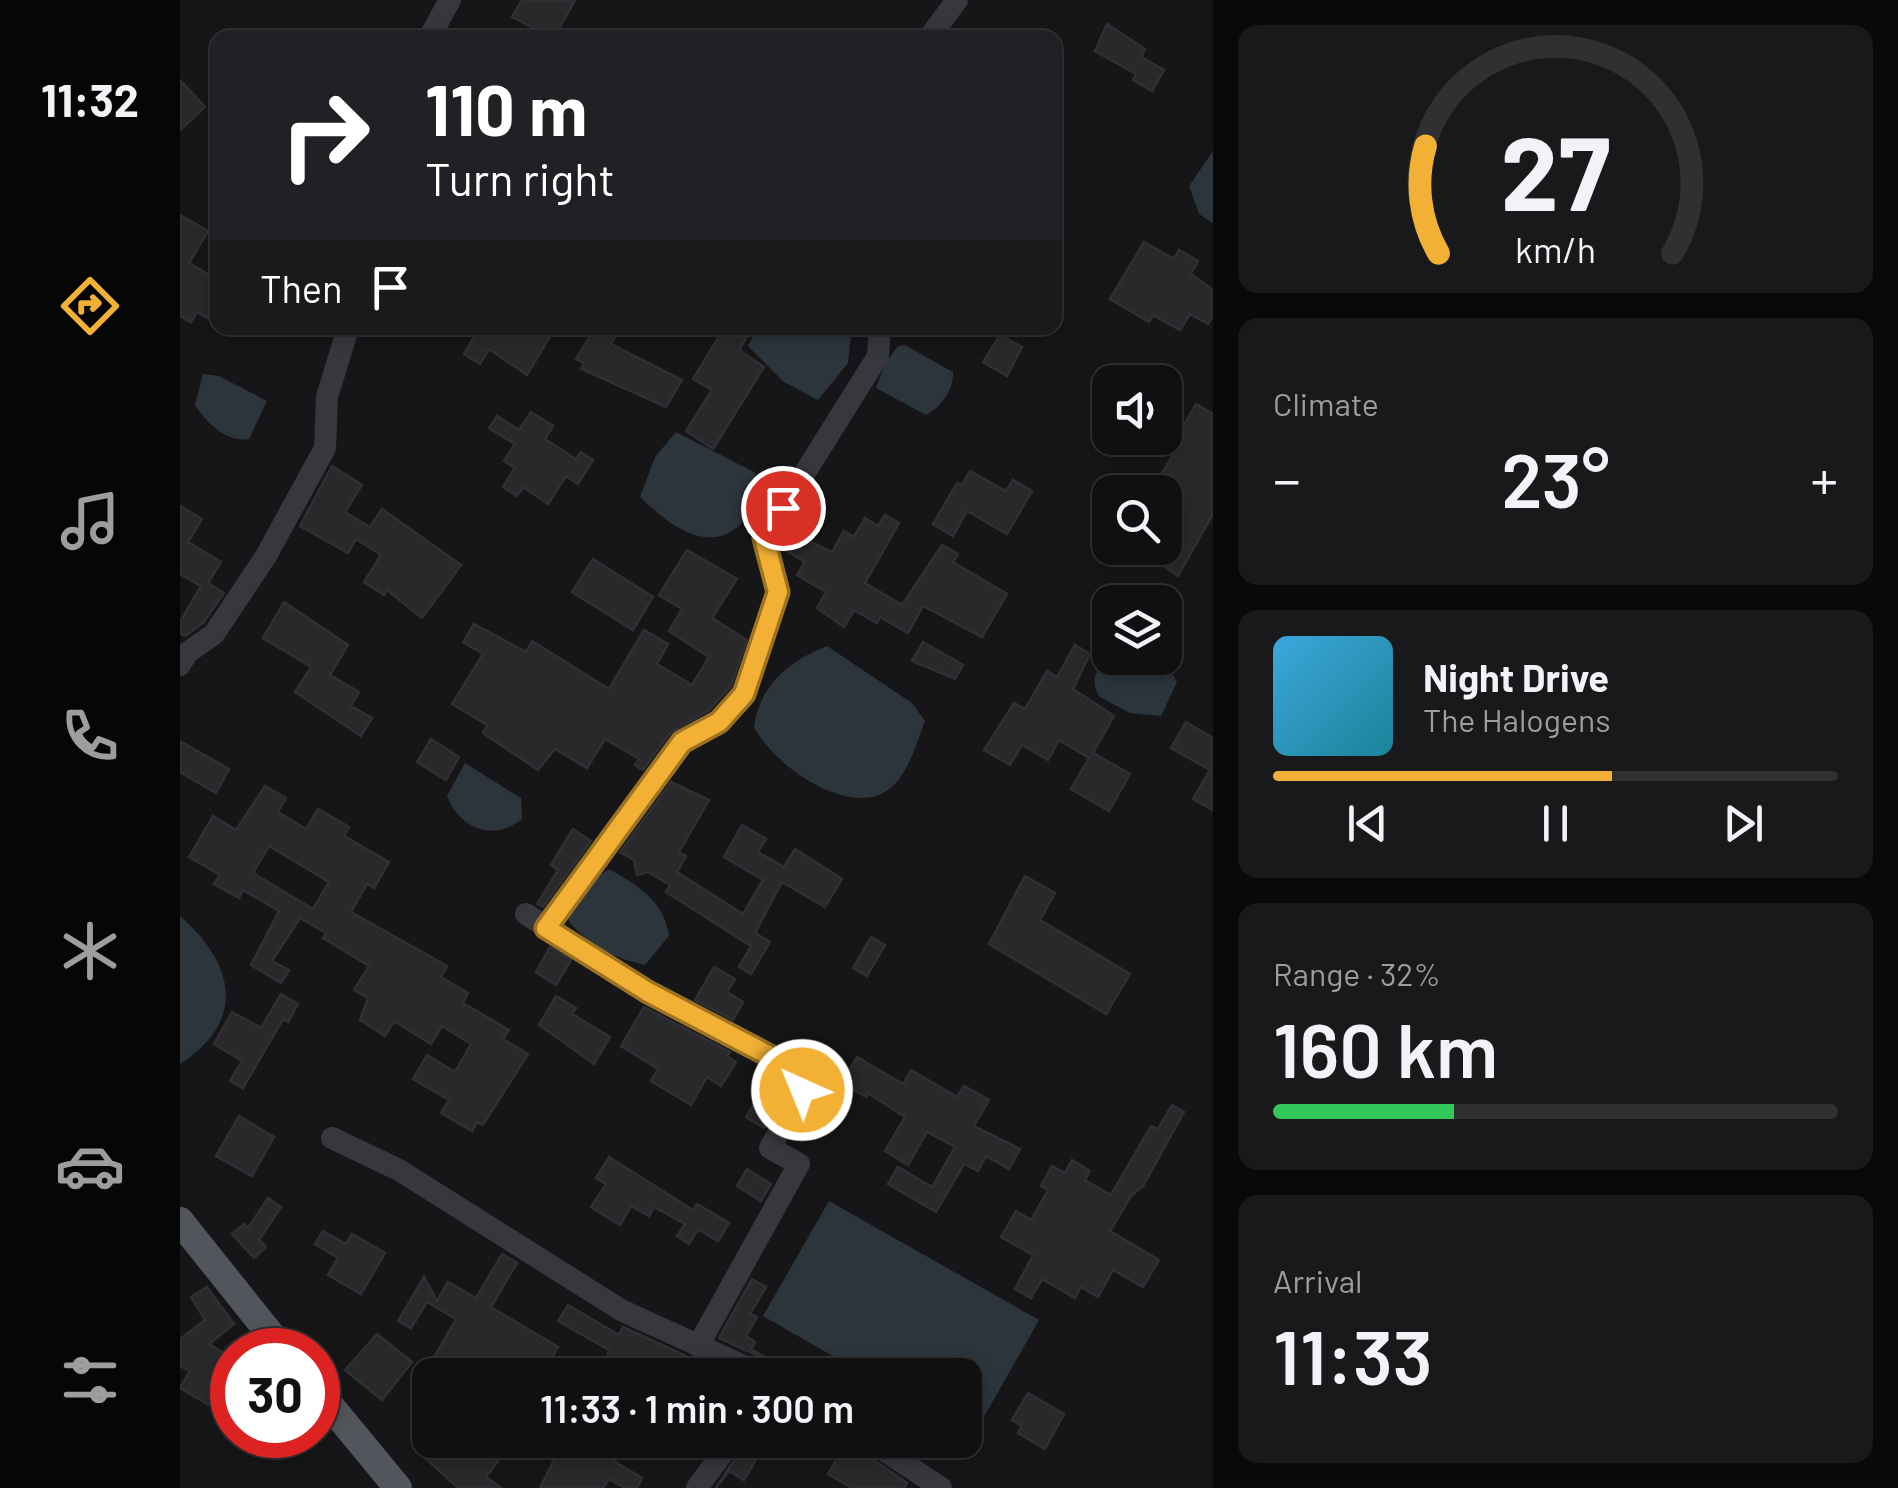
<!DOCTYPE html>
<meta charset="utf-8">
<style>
body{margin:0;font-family:Barlow,sans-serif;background:#19191b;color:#f1f3f6;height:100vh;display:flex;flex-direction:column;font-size:38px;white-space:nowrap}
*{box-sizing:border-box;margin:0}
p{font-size:32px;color:#9c9d9f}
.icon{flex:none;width:55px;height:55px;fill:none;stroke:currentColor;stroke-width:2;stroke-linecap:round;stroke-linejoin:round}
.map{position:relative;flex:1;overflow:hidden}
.sheet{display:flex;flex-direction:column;gap:25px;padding:25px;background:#09090a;width:685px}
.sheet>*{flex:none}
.top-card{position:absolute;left:30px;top:30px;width:852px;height:305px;border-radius:20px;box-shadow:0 5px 15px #0003,0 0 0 2px #303032;background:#202124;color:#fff;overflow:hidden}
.fabs{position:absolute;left:912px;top:365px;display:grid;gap:20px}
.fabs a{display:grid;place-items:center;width:90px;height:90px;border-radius:20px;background:#101012;box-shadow:0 5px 15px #0003,0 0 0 2px #303032;font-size:50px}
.speed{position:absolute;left:30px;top:1328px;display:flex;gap:20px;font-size:50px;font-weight:700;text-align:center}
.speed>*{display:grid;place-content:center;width:130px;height:130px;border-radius:50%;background:#101012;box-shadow:0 5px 15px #0003,0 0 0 2px #303032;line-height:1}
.speed .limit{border:15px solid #d22;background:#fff;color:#111}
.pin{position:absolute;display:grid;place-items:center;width:85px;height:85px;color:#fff;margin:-42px;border:5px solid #fff;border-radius:50%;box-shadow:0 2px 10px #0007}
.me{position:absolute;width:110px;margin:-55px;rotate:316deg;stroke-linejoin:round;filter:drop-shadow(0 0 8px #0008)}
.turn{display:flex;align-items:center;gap:35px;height:210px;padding:0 50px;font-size:45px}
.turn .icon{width:130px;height:130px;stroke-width:2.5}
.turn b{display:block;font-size:70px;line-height:85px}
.then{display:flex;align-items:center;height:95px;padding:0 50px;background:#0003;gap:20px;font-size:38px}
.big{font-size:75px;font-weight:600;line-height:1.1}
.sheet .card{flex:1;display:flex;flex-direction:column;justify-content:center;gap:15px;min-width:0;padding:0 35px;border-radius:20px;background:#19191b}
.sheet .dial{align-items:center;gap:0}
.dial svg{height:260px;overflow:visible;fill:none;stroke:#303032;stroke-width:7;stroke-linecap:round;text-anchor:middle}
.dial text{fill:#f1f3f6;stroke:none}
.song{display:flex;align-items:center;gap:30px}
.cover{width:120px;height:120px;border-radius:15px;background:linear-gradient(135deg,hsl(200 70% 55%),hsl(190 70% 35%))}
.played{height:10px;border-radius:5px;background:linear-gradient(90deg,#f2b134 60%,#303032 60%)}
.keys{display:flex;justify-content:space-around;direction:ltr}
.heat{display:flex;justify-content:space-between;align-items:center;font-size:55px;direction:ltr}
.charge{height:15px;border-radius:8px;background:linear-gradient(90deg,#34c759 32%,#303032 0)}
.trip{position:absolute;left:232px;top:1358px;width:570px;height:100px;border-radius:20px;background:#101012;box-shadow:0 5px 15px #0003,0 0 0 2px #303032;font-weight:600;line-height:100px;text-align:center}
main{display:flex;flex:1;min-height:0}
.menu{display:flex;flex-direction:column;width:180px;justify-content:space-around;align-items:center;background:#060607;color:#9c9d9f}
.menu .icon{width:70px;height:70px}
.menu .on{color:#f2b134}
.menu b{font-size:45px;color:#f1f3f6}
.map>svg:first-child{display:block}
.water{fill:#2c353c}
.building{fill:#29292c;stroke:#303034;stroke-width:2.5;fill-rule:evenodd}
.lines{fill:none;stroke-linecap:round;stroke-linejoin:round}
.minor{stroke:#37383d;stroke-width:22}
.major{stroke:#53555c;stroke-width:28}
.route-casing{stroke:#9d7322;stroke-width:25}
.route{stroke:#f2b134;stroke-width:18}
</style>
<main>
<nav class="menu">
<b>11:32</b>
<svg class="icon on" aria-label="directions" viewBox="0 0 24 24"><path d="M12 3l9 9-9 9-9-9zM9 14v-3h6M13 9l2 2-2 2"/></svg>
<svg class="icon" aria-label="music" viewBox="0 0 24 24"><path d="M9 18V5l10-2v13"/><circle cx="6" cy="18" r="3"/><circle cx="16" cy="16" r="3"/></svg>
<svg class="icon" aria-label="phone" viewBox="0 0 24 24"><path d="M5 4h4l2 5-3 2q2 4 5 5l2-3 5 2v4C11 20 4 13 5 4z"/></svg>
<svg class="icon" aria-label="climate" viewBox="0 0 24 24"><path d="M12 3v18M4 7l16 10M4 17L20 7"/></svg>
<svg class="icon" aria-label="car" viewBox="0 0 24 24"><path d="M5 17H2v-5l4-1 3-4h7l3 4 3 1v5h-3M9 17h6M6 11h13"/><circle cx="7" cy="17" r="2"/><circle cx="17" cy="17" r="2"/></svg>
<svg class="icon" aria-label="filters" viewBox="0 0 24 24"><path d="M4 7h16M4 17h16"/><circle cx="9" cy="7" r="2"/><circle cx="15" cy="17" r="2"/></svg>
</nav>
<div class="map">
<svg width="1033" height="1488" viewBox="0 0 1033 1488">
<rect width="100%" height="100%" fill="#161618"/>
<path class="water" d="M 1033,151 L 1033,223 L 1019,214 L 1009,186 Z
M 577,328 L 662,328 L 671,335 L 668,363 L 638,400 L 604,382 L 568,346 Z
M 725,345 L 773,372 C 774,389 761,408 746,415 L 696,388 L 705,364 L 718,346 Z
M 23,374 L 39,376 L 87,401 L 69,439 C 47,443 27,423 15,405 Z
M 496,432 L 574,472 L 587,487 C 552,558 511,547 460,497 L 475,457 Z
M 647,646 L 732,703 L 745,721 C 735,746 726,787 696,796 C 654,808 592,762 574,727 C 579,686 609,661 647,646 Z
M 930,657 C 956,658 984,654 997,682 L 981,716 L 950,713 L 920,697 C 909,683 916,666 930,657 Z
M 285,763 L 341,798 L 342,819 C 313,842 280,829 267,796 Z
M 429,869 C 458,886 484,900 489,936 L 465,965 C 433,958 408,945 388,920 L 404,886 Z
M 0,916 C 54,963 68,1020 0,1064 Z
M 649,1201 L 859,1320 L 793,1436 L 785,1431 L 785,1375 L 686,1375 L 583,1316 Z"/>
<path class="building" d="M 342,0 L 395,0 L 374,38 L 332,17 Z
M 927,24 L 965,49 L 961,57 L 984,70 L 972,91 L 953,80 L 956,74 L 915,51 Z
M 0,80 L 25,107 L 0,130 Z
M 0,215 L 28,231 L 9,263 L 38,280 L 30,302 L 38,307 L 38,324 L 17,312 L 11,322 L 0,316 Z
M 964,242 L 994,259 L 999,250 L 1018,261 L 1011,274 L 1033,290 L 1033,316 L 1028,324 L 1010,314 L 1000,330 L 973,315 L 969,322 L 930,299 Z
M 299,328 L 343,328 L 354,334 L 358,328 L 375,328 L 347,375 L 309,349 L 300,364 L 284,354 Z
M 415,328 L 435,337 L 431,344 L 502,380 L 486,407 L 401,369 L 404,363 L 396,359 Z
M 544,328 L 572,328 L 559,350 L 584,367 L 533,449 L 506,431 L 532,390 L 513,379 Z
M 820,335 L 842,347 L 827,376 L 803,362 Z
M 1016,404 L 1033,414 L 1033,514 L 998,576 L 958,548 L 985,548 L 1002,514 L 985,504 L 985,492 L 971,492 L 1006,433 L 1001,430 Z
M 351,412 L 373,426 L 365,439 L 396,459 L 401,452 L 413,460 L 398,484 L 386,476 L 368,504 L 343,487 L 337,496 L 323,487 L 335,468 L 324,461 L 335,444 L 309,428 L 317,416 L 339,430 Z
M 152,466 L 182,485 L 165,512 L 190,527 L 202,509 L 281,565 L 242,618 L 207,590 L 204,595 L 184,582 L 201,555 L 176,539 L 168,553 L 120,526 Z
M 790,471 L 826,491 L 833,480 L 852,491 L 827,534 L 787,511 L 773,536 L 753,524 L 777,483 L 782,485 Z
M 0,506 L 22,519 L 8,542 L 41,562 L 28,583 L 44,593 L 23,623 L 5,636 L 0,633 L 0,622 L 21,586 L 0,574 Z
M 705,515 L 719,523 L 685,583 L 722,605 L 762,545 L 778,554 L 773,562 L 827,594 L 802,637 L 743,606 L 728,633 L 700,617 L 697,623 L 674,610 L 664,627 L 637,608 L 646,592 L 617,575 L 625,562 L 603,549 L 600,540 L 607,530 L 652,552 L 664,531 L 674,537 L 685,518 L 698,526 Z
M 507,550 L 557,579 L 532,618 L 567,640 L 551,686 L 529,710 L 490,733 L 463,770 L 455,765 L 459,759 L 425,739 L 407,768 L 375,749 L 358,770 L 303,733 L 307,725 L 272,704 L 303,654 L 283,642 L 294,624 L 346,652 L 352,641 L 429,689 L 464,630 L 488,644 L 477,664 L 512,685 L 529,657 L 489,631 L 502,609 L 479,595 Z
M 413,559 L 473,597 L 453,630 L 392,592 Z
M 104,602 L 168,645 L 150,675 L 179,692 L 171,706 L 192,718 L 181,736 L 115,692 L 131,667 L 83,638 Z
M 743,642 L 783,665 L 775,679 L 732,661 Z
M 895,645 L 910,654 L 893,689 L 934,716 L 913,753 L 950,774 L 929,811 L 891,789 L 909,758 L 879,740 L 868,760 L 842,745 L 830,765 L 804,750 L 834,703 L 845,709 L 867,671 L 877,677 Z
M 1006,722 L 1033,738 L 1033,810 L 1013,799 L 1030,770 L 991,748 Z
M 251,739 L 279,757 L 266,780 L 237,762 Z
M 0,741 L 49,769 L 36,793 L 0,772 Z
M 491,782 L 529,800 L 499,852 L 506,856 L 497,872 L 563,914 L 583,880 L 544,857 L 562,825 L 586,839 L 578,852 L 604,867 L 615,849 L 662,879 L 645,907 L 602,882 L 575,933 L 590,942 L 571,974 L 559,967 L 571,946 L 486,892 L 490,885 L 468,872 L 457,875 L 454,860 L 440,852 Z
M 85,786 L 106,798 L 98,812 L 126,829 L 138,809 L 169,827 L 164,836 L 209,862 L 194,888 L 187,884 L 171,912 L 267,966 L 261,977 L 288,993 L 283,1003 L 329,1030 L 323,1039 L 348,1054 L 303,1125 L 297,1122 L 292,1131 L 261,1113 L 269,1100 L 233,1079 L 247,1055 L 275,1072 L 291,1044 L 262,1026 L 251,1044 L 214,1021 L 205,1036 L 180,1020 L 188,998 L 174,990 L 189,966 L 143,938 L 146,933 L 120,918 L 92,961 L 109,970 L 101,983 L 71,965 L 99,911 L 63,890 L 59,898 L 34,884 L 40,875 L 9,857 L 33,816 L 56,830 ZM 89,846 L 149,882 L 133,909 L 73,873 Z
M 393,829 L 411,841 L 363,907 L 357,904 L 378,870 L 371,865 Z
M 845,876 L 875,893 L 860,920 L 950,974 L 926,1014 L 809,944 Z
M 691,937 L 705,945 L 687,976 L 673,968 Z
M 370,947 L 391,960 L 376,985 L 356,972 Z
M 534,967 L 555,979 L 547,992 L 563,1002 L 553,1020 L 515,1000 Z
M 101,994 L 118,1004 L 108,1022 L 103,1019 L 63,1088 L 50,1081 L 62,1061 L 34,1044 L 52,1012 L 81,1028 Z
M 376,996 L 396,1008 L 392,1014 L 430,1037 L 414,1064 L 359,1025 Z
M 464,1007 L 550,1052 L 547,1056 L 556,1062 L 541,1086 L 527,1077 L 511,1105 L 471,1081 L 478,1069 L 441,1046 Z
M 677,1057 L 723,1084 L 731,1070 L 777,1097 L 784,1086 L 809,1100 L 794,1126 L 840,1149 L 829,1169 L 806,1156 L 798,1171 L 784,1164 L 756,1212 L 708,1184 L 718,1167 L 752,1187 L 775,1147 L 747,1132 L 728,1165 L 705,1151 L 725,1117 L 688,1093 L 686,1097 L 662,1083 Z
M 580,1093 L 597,1104 L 584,1128 L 566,1117 Z
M 992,1105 L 1004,1112 L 963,1186 L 951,1196 L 930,1231 L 979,1260 L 963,1287 L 933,1270 L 918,1297 L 901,1287 L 895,1298 L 862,1279 L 851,1298 L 835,1289 L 853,1255 L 821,1237 L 836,1211 L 851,1220 L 868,1190 L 861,1186 L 872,1166 L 885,1173 L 892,1160 L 910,1171 L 905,1180 L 931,1195 L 971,1126 L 978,1129 Z
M 59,1116 L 94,1137 L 72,1176 L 36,1156 Z
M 429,1157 L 513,1210 L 517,1204 L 549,1223 L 538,1241 L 518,1229 L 509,1244 L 497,1236 L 505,1224 L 474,1207 L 469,1216 L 451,1206 L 440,1225 L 411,1207 L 426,1184 L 416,1178 Z
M 567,1169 L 591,1184 L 581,1201 L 557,1186 Z
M 88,1198 L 101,1207 L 79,1240 L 86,1247 L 74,1258 L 52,1234 L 64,1224 L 68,1228 Z
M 143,1231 L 166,1244 L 172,1234 L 205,1253 L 181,1294 L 148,1275 L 158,1258 L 135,1244 Z
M 322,1254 L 337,1263 L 311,1307 L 378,1347 L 362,1375 L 244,1375 L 276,1319 L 247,1302 L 231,1328 L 218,1321 L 244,1277 L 257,1301 L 268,1282 L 296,1298 Z
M 572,1279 L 586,1287 L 570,1314 L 577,1317 L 566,1336 L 575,1342 L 571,1349 L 617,1375 L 598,1375 L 589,1361 L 539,1338 Z
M 27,1287 L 54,1324 L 29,1344 L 52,1358 L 52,1392 L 41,1412 L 0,1388 L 10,1371 L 0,1366 L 0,1339 L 25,1320 L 11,1297 Z
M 388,1305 L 439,1335 L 443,1327 L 547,1375 L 423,1375 L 429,1350 L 378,1321 Z
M 197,1334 L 232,1362 L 202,1400 L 165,1370 Z
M 848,1393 L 884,1414 L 865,1449 L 838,1433 L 842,1426 L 832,1420 Z
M 261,1440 L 334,1440 L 306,1477 L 321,1488 L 278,1488 L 245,1458 Z
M 384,1440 L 421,1440 L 440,1451 L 434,1461 L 462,1478 L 457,1488 L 445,1488 L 429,1479 L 423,1488 L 360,1488 Z
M 567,1440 L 583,1448 L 564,1480 L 549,1471 L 536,1488 Z
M 667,1441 L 727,1483 L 724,1488 L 672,1488 L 648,1474 Z"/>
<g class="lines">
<path class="minor" d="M 249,38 L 270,0
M 749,38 L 777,0
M 0,665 L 7,653 L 34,634 L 86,556 L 145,448 L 147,397 L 168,328
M 346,914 L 468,992 L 590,1056 L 622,1090 L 590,1148 L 619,1164 L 518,1346
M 366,928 L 502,742 L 539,722 L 564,694 L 599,592 L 584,538 L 698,356 L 700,328
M 152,1138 L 219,1170 L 441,1310 L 583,1375
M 689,1440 L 761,1488
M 517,1488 L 552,1440"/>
<path class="major" d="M 0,1221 L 103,1350
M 138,1391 L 218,1488"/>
</g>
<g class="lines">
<g class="route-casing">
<path id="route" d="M 603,508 L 584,538 L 598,592 L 564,694 L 539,722 L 502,742 L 366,928 L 468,992 L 590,1056 L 622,1090"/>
</g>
<use href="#route" class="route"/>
</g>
</svg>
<div class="fabs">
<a><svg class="icon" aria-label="sound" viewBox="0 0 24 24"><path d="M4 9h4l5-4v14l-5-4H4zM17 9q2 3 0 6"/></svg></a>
<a><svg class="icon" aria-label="search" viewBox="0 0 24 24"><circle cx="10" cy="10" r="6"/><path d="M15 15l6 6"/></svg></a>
<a><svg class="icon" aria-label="layers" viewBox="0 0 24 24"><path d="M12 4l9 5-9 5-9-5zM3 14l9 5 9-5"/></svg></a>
</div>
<div class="speed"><div class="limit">30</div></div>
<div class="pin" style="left:603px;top:508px;background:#d93025"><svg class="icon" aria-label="arrive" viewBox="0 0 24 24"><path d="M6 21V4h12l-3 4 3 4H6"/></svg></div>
<svg class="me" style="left:622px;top:1090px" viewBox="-20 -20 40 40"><circle r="17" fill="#f2b134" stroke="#fff" stroke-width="3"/><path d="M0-11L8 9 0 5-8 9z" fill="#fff"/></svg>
<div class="trip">11:33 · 1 min · 300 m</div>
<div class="top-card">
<div class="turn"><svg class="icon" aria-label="right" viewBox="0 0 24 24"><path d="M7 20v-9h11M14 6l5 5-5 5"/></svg><div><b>110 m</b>Turn right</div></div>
<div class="then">Then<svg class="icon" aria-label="arrive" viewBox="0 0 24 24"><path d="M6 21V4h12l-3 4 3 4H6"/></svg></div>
</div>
</div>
<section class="sheet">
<div class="card dial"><svg viewBox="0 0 100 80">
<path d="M14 69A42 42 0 1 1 86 69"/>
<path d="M14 69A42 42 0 0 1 10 36" stroke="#f2b134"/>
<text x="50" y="56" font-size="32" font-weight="700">27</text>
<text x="50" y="72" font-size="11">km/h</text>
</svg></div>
<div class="card"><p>Climate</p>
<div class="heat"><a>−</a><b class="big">23°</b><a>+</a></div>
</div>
<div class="card">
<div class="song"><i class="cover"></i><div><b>Night Drive</b><p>The Halogens</p></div></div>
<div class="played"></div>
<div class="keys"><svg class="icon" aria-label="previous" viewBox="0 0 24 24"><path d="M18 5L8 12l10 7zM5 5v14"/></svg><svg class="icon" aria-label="pause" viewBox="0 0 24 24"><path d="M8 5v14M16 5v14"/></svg><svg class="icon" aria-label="next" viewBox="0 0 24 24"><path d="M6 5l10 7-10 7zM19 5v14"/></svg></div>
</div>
<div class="card"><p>Range · 32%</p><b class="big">160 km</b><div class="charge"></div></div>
<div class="card"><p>Arrival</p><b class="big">11:33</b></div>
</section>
</main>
